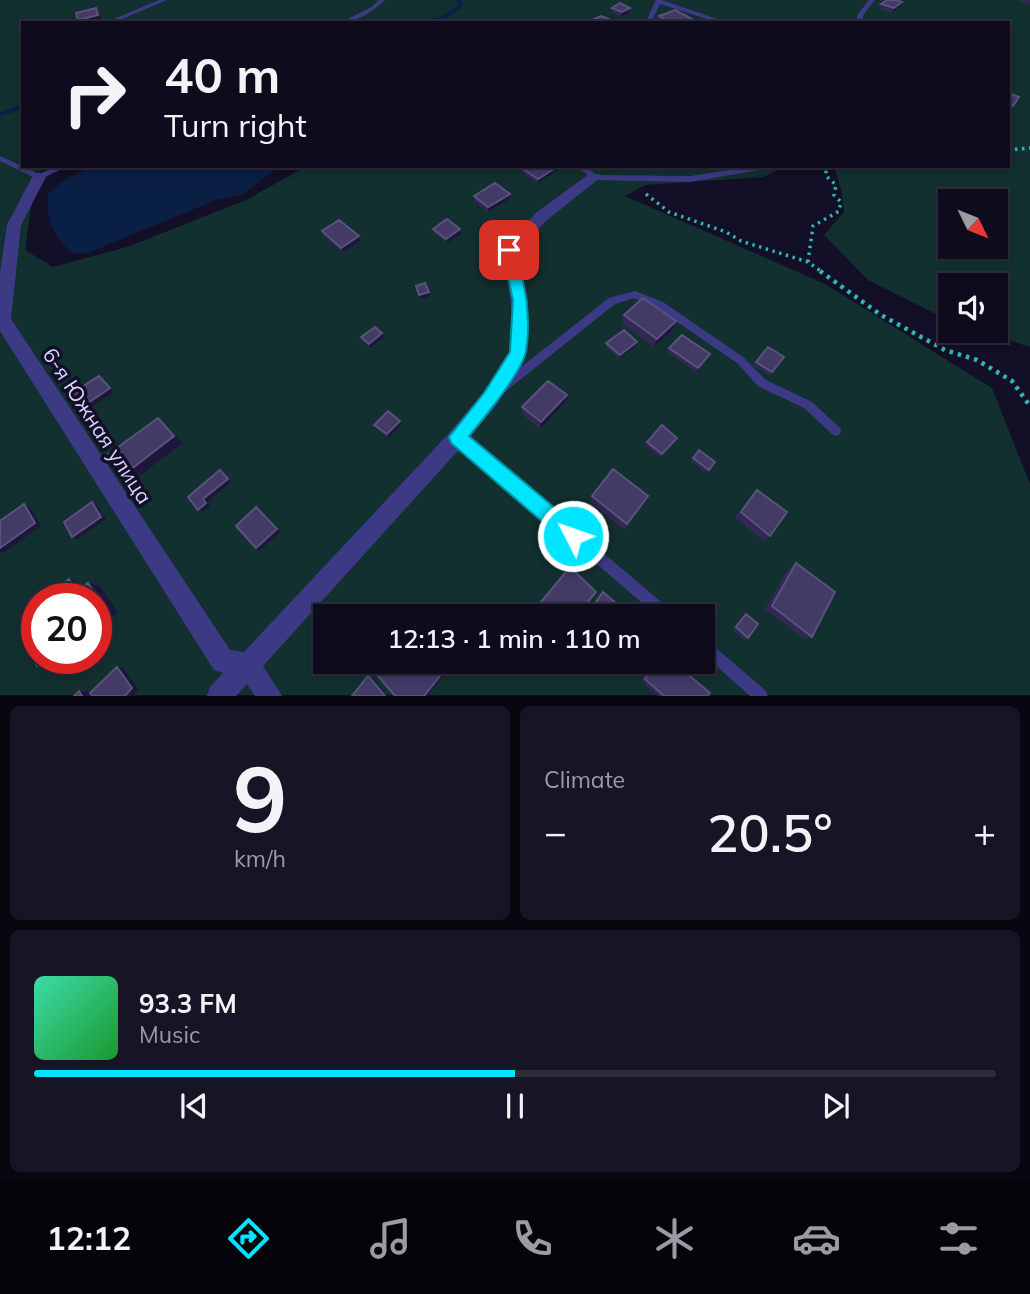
<!DOCTYPE html>
<meta charset="utf-8">
<style>
body{margin:0;font-family:Mulish,sans-serif;background:#171425;color:#f1f3f6;height:100vh;display:flex;flex-direction:column;font-size:26px;white-space:nowrap}
*{box-sizing:border-box;margin:0}
p{font-size:23px;color:#9b9ba3}
.icon{flex:none;width:38px;height:38px;fill:none;stroke:currentColor;stroke-width:2;stroke-linecap:round;stroke-linejoin:round}
.map{position:relative;height:696px;overflow:hidden}
.details{display:flex;flex-direction:column;gap:10px;padding:10px;background:#08060f;flex:1}
.details>*{flex:none}
.guide{position:absolute;left:21px;top:21px;width:989px;height:147px;border-radius:0px;box-shadow:0 4px 10px #0003,0 0 0 2px #2e2b3b;background:#0e0b1c;color:#f1f3f6;overflow:hidden}
.needle{width:46px;rotate:133deg}
.controls{position:absolute;left:938px;top:189px;display:grid;gap:14px}
.controls a{display:grid;place-items:center;width:70px;height:70px;border-radius:0px;background:#0e0b1c;box-shadow:0 4px 10px #0003,0 0 0 2px #2e2b3b;font-size:35px}
.speed{position:absolute;left:21px;top:583px;display:flex;gap:14px;font-size:35px;font-weight:700;text-align:center}
.speed>*{display:grid;place-content:center;width:91px;height:91px;border-radius:50%;background:#0e0b1c;box-shadow:0 4px 10px #0003,0 0 0 2px #2e2b3b;line-height:1}
.speed .limit{border:10px solid #d22;background:#fff;color:#111}
.pin{position:absolute;display:grid;place-items:center;width:60px;height:60px;color:#fff;margin:-30px;border-radius:14px;box-shadow:0 4px 10px #0006}
.me{position:absolute;width:77px;margin:-38px;rotate:311deg;stroke-linejoin:round;filter:drop-shadow(0 0 5px #0008)}
.turn{display:flex;align-items:center;gap:24px;height:147px;padding:0 28px;font-size:32px}
.turn .icon{width:91px;height:91px;stroke-width:2.5}
.turn b{display:block;font-size:49px;line-height:60px}
.big{font-size:52px;font-weight:600;line-height:1.1}
.details .tile{flex:1;display:flex;flex-direction:column;justify-content:center;gap:10px;min-width:0;padding:0 24px;border-radius:10px;background:#171425}
.details .dial{align-items:center;gap:0}
.dial b{font-size:91px;line-height:1}
.song{display:flex;align-items:center;gap:21px}
.cover{width:84px;height:84px;border-radius:10px;background:linear-gradient(135deg,hsl(160 70% 55%),hsl(130 70% 35%))}
.played{height:7px;border-radius:4px;background:linear-gradient(90deg,#00e5ff 50%,#2e2b3b 50%)}
.keys{display:flex;justify-content:space-around;direction:ltr}
.heat{display:flex;justify-content:space-between;align-items:center;font-size:38px;direction:ltr}
.details .tiles{flex:1;display:grid;gap:10px;grid-template-columns:1fr 1fr}
.tile:last-child{grid-column:span 2}
.trip{position:absolute;left:313px;top:604px;width:402px;height:70px;border-radius:0px;background:#0e0b1c;box-shadow:0 4px 10px #0003,0 0 0 2px #2e2b3b;font-weight:600;line-height:70px;text-align:center}
.menu{display:flex;height:112px;justify-content:space-around;align-items:center;background:#06040b;color:#9b9ba3}
.menu .icon{width:49px;height:49px}
.menu .selected{color:#00e5ff}
.menu b{font-size:32px;color:#f1f3f6}
.map>svg:first-child{display:block}
.green{fill:#12302f;fill-rule:evenodd}
.water{fill:#0a1f44}
.lines{fill:none;stroke-linecap:round;stroke-linejoin:round}
.stream{stroke:#0a1f44;stroke-width:4.5}
.path-far1{stroke:#2fb8b0;stroke-width:3.5;stroke-dasharray:2.5 4.5;stroke-linecap:butt}
.path{stroke:#2fb8b0;stroke-width:4.5;stroke-dasharray:3.5 5;stroke-linecap:butt}
.lane{fill:#3d3a85;fill-rule:evenodd}
.street{fill:#3d3a85;fill-rule:evenodd}
.wall{fill:#312854}
.shaded-wall{fill:#1d163a}
.building{fill:#433a66;stroke:#5a527e;stroke-width:2}
.route{fill:#00e5ff;stroke:#0095a6;stroke-width:2}
.labels{text-anchor:middle;stroke-width:7;stroke-linejoin:round;paint-order:stroke}
.street-label{font-size:21px;fill:#d9d4ff;stroke:#130f26}
</style>
<div class="map">
<svg width="1030" height="696" viewBox="0 0 1030 696">
<rect width="100%" height="100%" fill="#130f26"/>
<path class="green" d="M 0,0 L 1030,0 L 1030,347 L 980,331 L 996,331 L 996,285 L 950,285 L 950,321 L 868,280 L 824,235 L 844,212 L 841,189 L 834,166 L 1008,166 L 1008,23 L 23,23 L 23,166 L 59,166 L 36,172 L 25,250 L 53,267 L 127,247 L 246,200 L 307,166 L 784,166 L 764,177 L 645,185 L 625,196 L 825,284 L 992,388 L 1030,484 L 1030,695 L 0,695 ZM 950,201 L 996,201 L 996,247 L 950,247 ZM 37,598 L 96,598 L 96,658 L 37,658 ZM 326,616 L 704,616 L 704,662 L 326,662 Z"/>
<path class="water" d="M 96,166 L 280,166 L 243,194 L 216,200 L 88,253 L 72,253 C 52,234 46,220 48,193 L 69,177 Z"/>
<g class="lines">
<path class="stream" d="M 408,23 L 440,20 L 461,5 L 459,0
M 0,114 L 23,107"/>
<path class="path-far1" d="M 1008,150 L 1030,148
M 646,194 L 669,212 L 726,232 L 741,241 L 808,262 L 822,272
M 808,262 L 813,226 L 839,211 L 841,202 L 834,195 L 836,185 L 826,176 L 826,166"/>
<path class="path" d="M 820,271 L 881,315 L 945,350 L 977,360 L 1012,381 L 1030,406"/>
<path class="lane" d="M 159,0 L 167,0 L 113,23 L 104,23 Z
M 379,0 L 385,0 C 373,11 356,23 339,23 L 370,8 Z
M 656,0 L 662,0 L 729,23 L 719,23 L 660,4 L 651,23 L 645,23 Z
M 869,0 L 875,0 L 864,14 L 861,23 L 855,23 L 858,14 Z
M 0,156 L 39,174 L 57,166 L 68,166 L 39,180 L 0,161 Z
M 576,166 L 585,166 L 596,175 L 690,176 L 755,166 L 776,166 L 772,168 L 690,182 L 594,180 Z
M 635,291 L 663,302 L 743,357 L 766,380 L 812,402 L 840,428 L 841,431 L 840,434 L 836,436 L 832,434 L 804,408 L 758,386 L 737,363 L 657,308 L 634,298 L 615,304 L 505,392 L 501,393 L 497,392 L 496,389 L 497,386 L 609,298 Z
M 458,432 L 462,434 L 672,611 L 673,616 L 657,616 L 454,440 L 453,437 L 454,434 Z
M 704,640 L 709,642 L 766,691 L 768,696 L 750,696 L 704,655 Z"/>
<path class="street" d="M 39,172 L 46,177 L 21,225 L 11,319 L 230,650 L 244,652 L 451,431 C 467,412 502,374 509,352 C 518,326 507,277 501,250 L 504,246 L 537,212 L 589,174 L 599,174 L 601,177 L 547,220 L 517,251 L 528,300 L 527,353 L 524,358 L 497,404 L 465,443 L 263,666 L 282,696 L 255,696 L 247,684 L 236,696 L 207,696 L 210,687 L 223,673 L 214,670 L 0,331 L 0,273 L 7,225 L 32,177 Z"/>
</g>
<path class="wall" d="M 1019,0 L 1030,0 L 1030,4 L 1018,1 Z
M 902,2 L 900,7 L 892,13 L 879,9 L 881,4 Z
M 612,8 L 629,13 L 621,17 L 611,12 Z
M 659,16 L 694,20 L 693,23 L 658,23 Z
M 1008,93 L 1013,106 L 1010,111 L 1008,110 Z
M 523,169 L 557,171 L 537,183 L 523,173 Z
M 474,196 L 510,199 L 488,212 L 474,201 Z
M 433,229 L 460,229 L 461,234 L 447,243 L 434,233 Z
M 322,231 L 360,241 L 343,252 L 323,236 Z
M 624,315 L 676,321 L 673,330 L 654,347 L 622,324 Z
M 382,333 L 384,337 L 370,348 L 363,342 L 361,337 Z
M 637,342 L 636,346 L 619,359 L 606,347 L 606,343 Z
M 669,348 L 710,354 L 708,358 L 696,372 L 667,352 Z
M 784,357 L 769,376 L 753,366 L 756,362 Z
M 567,395 L 565,402 L 540,429 L 522,414 L 522,407 Z
M 374,425 L 401,425 L 388,438 L 376,428 Z
M 675,441 L 660,457 L 645,445 L 647,442 Z
M 699,450 L 715,462 L 706,473 L 691,461 Z
M 757,490 L 770,536 L 764,541 L 735,518 L 751,496 Z
M 592,496 L 645,502 L 624,530 L 590,502 Z
M 796,563 L 812,637 L 804,639 L 765,609 L 789,568 Z
M 596,592 L 577,616 L 551,616 L 540,605 L 541,602 Z
M 746,614 L 748,638 L 744,640 L 732,629 L 743,615 Z
M 593,662 L 611,662 L 606,669 L 603,671 Z
M 653,662 L 673,662 L 708,696 L 658,696 L 641,681 Z"/>
<path class="shaded-wall" d="M 902,2 L 900,7 L 892,13 L 894,8 Z
M 96,8 L 101,19 L 88,23 L 80,23 L 78,20 Z
M 630,8 L 629,13 L 621,17 L 622,12 Z
M 557,167 L 557,171 L 537,183 L 538,179 Z
M 510,194 L 510,199 L 488,212 L 488,207 Z
M 460,229 L 461,234 L 447,243 L 446,239 Z
M 359,236 L 360,241 L 343,252 L 341,248 Z
M 429,292 L 430,296 L 420,299 L 419,295 Z
M 676,321 L 673,330 L 654,347 L 657,339 Z
M 382,333 L 384,337 L 370,348 L 369,344 Z
M 637,342 L 636,346 L 619,359 L 620,355 Z
M 99,376 L 114,392 L 87,410 L 82,407 Z
M 567,395 L 565,402 L 540,429 L 541,422 Z
M 158,418 L 166,425 L 182,443 L 132,482 L 122,476 Z
M 400,421 L 401,425 L 388,438 L 387,434 Z
M 220,470 L 231,482 L 207,502 L 210,506 L 202,512 L 198,510 Z
M 92,502 L 97,505 L 106,519 L 78,539 L 72,537 Z
M 24,504 L 30,507 L 41,526 L 3,553 L 0,552 L 0,548 Z
M 256,507 L 280,532 L 259,551 L 256,548 Z
M 69,579 L 75,581 L 84,597 L 73,598 Z
M 88,583 L 100,586 L 117,612 L 96,629 L 96,616 Z
M 46,658 L 62,658 L 51,668 L 37,666 Z
M 435,662 L 446,673 L 427,696 L 424,696 Z
M 117,667 L 123,668 L 138,689 L 132,696 L 125,696 Z
M 368,676 L 370,677 L 387,696 L 385,696 Z
M 79,691 L 92,692 L 94,696 L 82,696 Z"/>
<path class="building" d="M 887,0 L 895,0 L 902,2 L 894,8 L 881,4 Z
M 620,3 L 630,8 L 622,12 L 612,8 Z
M 96,8 L 98,15 L 78,20 L 76,13 Z
M 675,10 L 694,20 L 687,23 L 671,23 L 659,16 Z
M 601,16 L 611,20 L 606,23 L 598,23 L 592,20 Z
M 1008,93 L 1019,97 L 1013,106 L 1008,104 Z
M 527,166 L 557,166 L 557,167 L 538,179 L 523,169 Z
M 495,183 L 510,194 L 488,207 L 474,196 Z
M 447,219 L 460,229 L 446,239 L 433,229 Z
M 339,220 L 359,236 L 341,248 L 322,231 Z
M 425,283 L 429,292 L 419,295 L 416,286 Z
M 643,298 L 676,321 L 657,339 L 624,315 Z
M 375,327 L 382,333 L 369,344 L 361,337 Z
M 624,330 L 637,342 L 620,355 L 606,343 Z
M 682,335 L 710,354 L 698,368 L 669,348 Z
M 768,347 L 784,357 L 772,372 L 756,362 Z
M 99,376 L 110,388 L 82,407 L 72,393 Z
M 548,381 L 567,395 L 541,422 L 522,407 Z
M 388,411 L 400,421 L 387,434 L 374,425 Z
M 158,418 L 174,436 L 122,476 L 106,456 Z
M 662,425 L 677,438 L 662,454 L 647,442 Z
M 699,450 L 715,462 L 709,470 L 693,458 Z
M 613,469 L 648,496 L 627,524 L 592,496 Z
M 220,470 L 228,479 L 203,499 L 206,503 L 198,510 L 188,497 Z
M 757,490 L 787,512 L 770,536 L 741,512 Z
M 92,502 L 101,517 L 72,537 L 64,522 Z
M 24,504 L 35,523 L 0,548 L 0,521 Z
M 256,507 L 277,529 L 256,548 L 236,526 Z
M 796,563 L 835,592 L 812,637 L 772,606 Z
M 570,567 L 596,592 L 576,616 L 555,616 L 541,602 Z
M 69,579 L 76,592 L 68,598 L 43,598 Z
M 88,583 L 105,609 L 96,616 L 96,598 L 68,598 Z
M 603,592 L 631,616 L 586,616 Z
M 746,614 L 758,624 L 748,638 L 736,627 Z
M 37,624 L 37,658 L 46,658 L 37,666 L 21,637 Z
M 366,662 L 435,662 L 444,671 L 424,696 L 395,696 Z
M 493,662 L 509,662 L 502,671 Z
M 598,662 L 611,662 L 606,669 Z
M 656,662 L 673,662 L 710,693 L 708,696 L 664,696 L 645,679 Z
M 117,667 L 132,688 L 125,696 L 92,696 L 90,693 Z
M 368,676 L 385,696 L 352,696 Z
M 79,691 L 82,696 L 74,696 Z"/>
<path class="route" d="M 509,245 L 516,250 C 524,283 532,317 526,351 C 522,373 484,418 469,436 L 580,529 L 583,536 L 580,543 L 573,546 L 567,543 L 451,443 L 449,437 L 484,393 L 510,352 L 513,300 L 502,250 Z"/>
<g class="labels">
<g class="street-label">
<text transform="translate(97 426) rotate(57)" y="7">6-я Южная улица</text>
</g>
</g>
</svg>
<div class="controls">
<a><svg class="needle" viewBox="-14 -14 28 28"><path d="M0-13l5 13h-10z" fill="#e53935"/><path d="M0 13l5-13h-10z" fill="#9b9ba3"/></svg></a>
<a><svg class="icon" aria-label="sound" viewBox="0 0 24 24"><path d="M4 9h4l5-4v14l-5-4H4zM17 9q2 3 0 6"/></svg></a>
</div>
<div class="speed"><div class="limit">20</div></div>
<div class="pin" style="left:509px;top:250px;background:#d93025"><svg class="icon" aria-label="arrive" viewBox="0 0 24 24"><path d="M6 21V4h12l-3 4 3 4H6"/></svg></div>
<svg class="me" style="left:573px;top:536px" viewBox="-20 -20 40 40"><circle r="17" fill="#00e5ff" stroke="#fff" stroke-width="3"/><path d="M0-11L8 9 0 5-8 9z" fill="#fff"/></svg>
<div class="trip">12:13 · 1 min · 110 m</div>
<div class="guide">
<div class="turn"><svg class="icon" aria-label="right" viewBox="0 0 24 24"><path d="M7 20v-9h11M14 6l5 5-5 5"/></svg><div><b>40 m</b>Turn right</div></div>
</div>
</div>
<section class="details">
<div class="tiles">
<div class="tile dial"><b>9</b><p>km/h</p></div>
<div class="tile"><p>Climate</p>
<div class="heat"><a>−</a><b class="big">20.5°</b><a>+</a></div>
</div>
<div class="tile">
<div class="song"><i class="cover"></i><div><b>93.3 FM</b><p>Music</p></div></div>
<div class="played"></div>
<div class="keys"><svg class="icon" aria-label="previous" viewBox="0 0 24 24"><path d="M18 5L8 12l10 7zM5 5v14"/></svg><svg class="icon" aria-label="pause" viewBox="0 0 24 24"><path d="M8 5v14M16 5v14"/></svg><svg class="icon" aria-label="next" viewBox="0 0 24 24"><path d="M6 5l10 7-10 7zM19 5v14"/></svg></div>
</div>
</div>
</section>
<nav class="menu">
<b>12:12</b>
<svg class="icon selected" aria-label="directions" viewBox="0 0 24 24"><path d="M12 3l9 9-9 9-9-9zM9 14v-3h6M13 9l2 2-2 2"/></svg>
<svg class="icon" aria-label="music" viewBox="0 0 24 24"><path d="M9 18V5l10-2v13"/><circle cx="6" cy="18" r="3"/><circle cx="16" cy="16" r="3"/></svg>
<svg class="icon" aria-label="phone" viewBox="0 0 24 24"><path d="M5 4h4l2 5-3 2q2 4 5 5l2-3 5 2v4C11 20 4 13 5 4z"/></svg>
<svg class="icon" aria-label="climate" viewBox="0 0 24 24"><path d="M12 3v18M4 7l16 10M4 17L20 7"/></svg>
<svg class="icon" aria-label="car" viewBox="0 0 24 24"><path d="M5 17H2v-5l4-1 3-4h7l3 4 3 1v5h-3M9 17h6M6 11h13"/><circle cx="7" cy="17" r="2"/><circle cx="17" cy="17" r="2"/></svg>
<svg class="icon" aria-label="filters" viewBox="0 0 24 24"><path d="M4 7h16M4 17h16"/><circle cx="9" cy="7" r="2"/><circle cx="15" cy="17" r="2"/></svg>
</nav>
